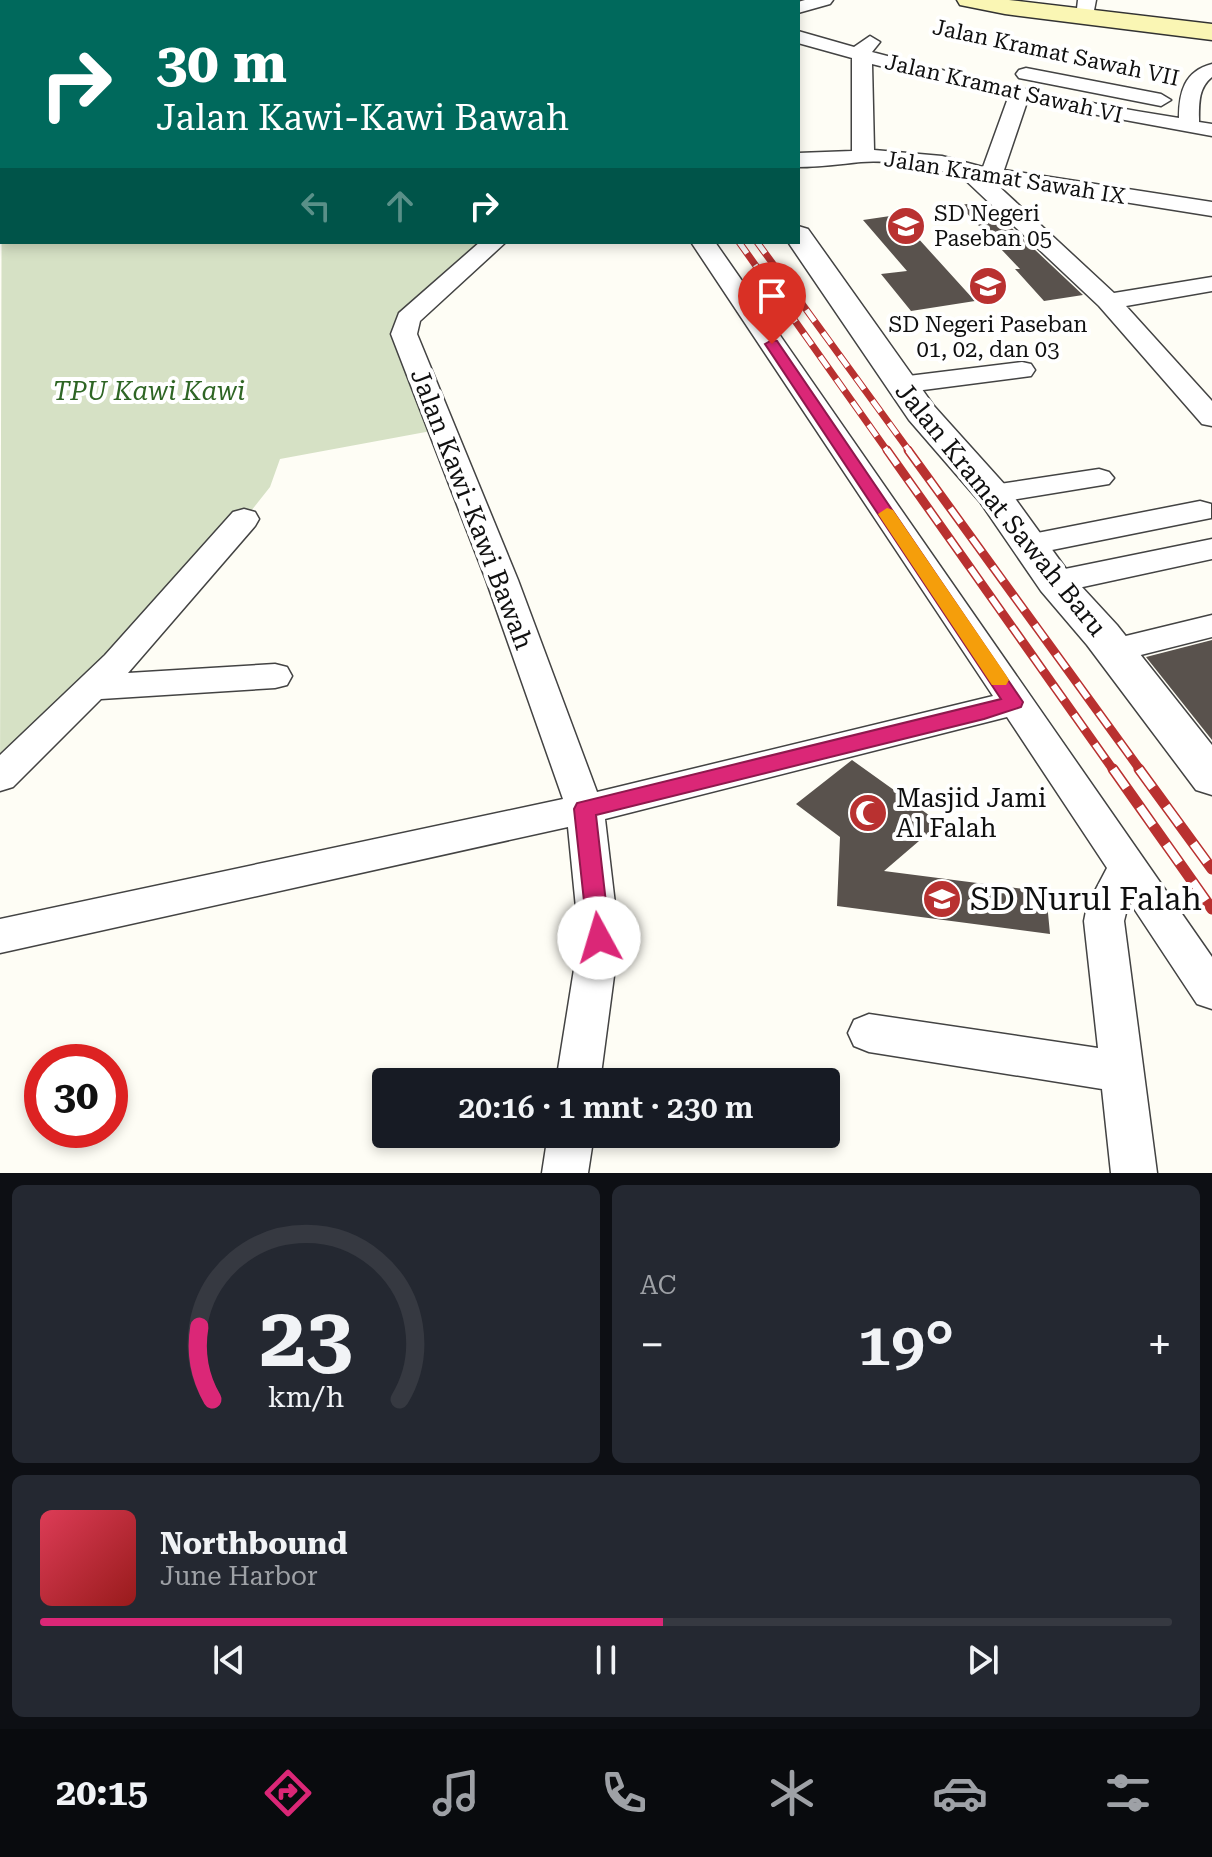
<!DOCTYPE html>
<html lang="id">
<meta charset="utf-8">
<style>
body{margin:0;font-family:"Roboto Serif",serif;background:#242831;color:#f1f3f6;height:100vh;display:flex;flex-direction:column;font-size:30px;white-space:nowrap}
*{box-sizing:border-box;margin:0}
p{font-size:26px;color:#9ea1a6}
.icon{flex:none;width:44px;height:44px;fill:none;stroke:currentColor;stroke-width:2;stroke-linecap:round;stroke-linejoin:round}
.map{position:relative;height:1173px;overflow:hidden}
.details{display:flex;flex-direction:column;gap:12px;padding:12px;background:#0d0f14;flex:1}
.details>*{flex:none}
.guide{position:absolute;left:0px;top:0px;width:800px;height:244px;box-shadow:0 4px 12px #0003;background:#00695c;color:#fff;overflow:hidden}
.speed{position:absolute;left:24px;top:1044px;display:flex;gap:16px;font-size:40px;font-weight:700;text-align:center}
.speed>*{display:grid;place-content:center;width:104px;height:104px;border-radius:50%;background:#171b24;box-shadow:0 4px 12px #0003;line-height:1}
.speed .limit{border:12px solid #d22;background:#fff;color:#111}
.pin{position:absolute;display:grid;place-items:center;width:68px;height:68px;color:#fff;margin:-82px -34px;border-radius:50% 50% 50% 0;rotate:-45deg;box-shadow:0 0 8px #0007}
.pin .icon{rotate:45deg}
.me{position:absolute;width:88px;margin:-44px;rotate:354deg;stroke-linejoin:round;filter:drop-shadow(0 0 6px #0008)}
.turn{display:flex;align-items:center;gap:28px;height:168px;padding:0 24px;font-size:36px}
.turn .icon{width:104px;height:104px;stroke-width:2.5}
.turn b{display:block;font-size:56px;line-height:68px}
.lanes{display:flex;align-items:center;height:76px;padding:0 24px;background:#0003;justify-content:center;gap:40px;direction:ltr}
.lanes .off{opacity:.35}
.big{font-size:60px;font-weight:600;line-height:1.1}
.details .tile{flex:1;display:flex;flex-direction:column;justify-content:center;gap:12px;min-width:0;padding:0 28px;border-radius:12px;background:#242831}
.details .dial{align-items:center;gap:0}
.dial svg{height:208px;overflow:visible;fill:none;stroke:#363941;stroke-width:7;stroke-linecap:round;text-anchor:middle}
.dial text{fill:#f1f3f6;stroke:none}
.song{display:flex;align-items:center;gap:24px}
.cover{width:96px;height:96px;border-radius:12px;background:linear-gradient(135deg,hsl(350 70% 55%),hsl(0 70% 35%))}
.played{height:8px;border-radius:4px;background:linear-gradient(90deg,#db2777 55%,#363941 55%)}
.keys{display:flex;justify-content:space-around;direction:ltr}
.heat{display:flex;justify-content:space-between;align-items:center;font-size:44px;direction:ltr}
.details .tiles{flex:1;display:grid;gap:12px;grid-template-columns:1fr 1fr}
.tile:last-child{grid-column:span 2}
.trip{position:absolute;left:372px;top:1068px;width:468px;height:80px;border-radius:8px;background:#171b24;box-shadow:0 4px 12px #0003;font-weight:600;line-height:80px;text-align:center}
.tab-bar{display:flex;height:128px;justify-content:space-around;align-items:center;background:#090b0e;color:#9ea1a6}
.tab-bar .icon{width:56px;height:56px}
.tab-bar .active{color:#db2777}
.tab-bar b{font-size:36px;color:#f1f3f6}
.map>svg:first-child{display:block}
.cemetery{fill:#d6e1c5}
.building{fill:#59524d}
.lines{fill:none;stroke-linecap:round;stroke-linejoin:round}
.minor-casing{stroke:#434343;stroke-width:3}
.tertiary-casing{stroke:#434343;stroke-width:3}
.secondary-casing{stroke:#323232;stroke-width:3}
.minor{fill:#fff;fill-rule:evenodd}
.tertiary{fill:#fff;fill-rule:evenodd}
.secondary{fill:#faf6b4;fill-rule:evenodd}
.rail-far2-casing{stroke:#b93130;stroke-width:7}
.rail-far1-casing{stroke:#b93130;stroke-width:9}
.rail-casing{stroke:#b93130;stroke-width:11}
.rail-far2{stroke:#fff;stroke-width:5;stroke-dasharray:14;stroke-linecap:butt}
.rail-far1{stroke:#fff;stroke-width:6;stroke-dasharray:18;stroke-linecap:butt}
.rail{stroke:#fff;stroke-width:8;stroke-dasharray:23;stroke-linecap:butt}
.route{fill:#db2777;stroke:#8e194d;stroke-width:2}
.slow{fill:#f59e0b}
.labels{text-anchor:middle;stroke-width:8;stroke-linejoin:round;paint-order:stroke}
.far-street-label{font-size:22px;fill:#101010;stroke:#fff}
.far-poi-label{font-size:22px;fill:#101010;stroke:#fff;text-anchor:start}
.park-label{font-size:26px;font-style:italic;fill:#2e6524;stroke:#fff}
.street-label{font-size:26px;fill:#101010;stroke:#fff}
.poi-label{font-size:26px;fill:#101010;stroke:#fff;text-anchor:start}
.near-poi-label{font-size:32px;fill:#101010;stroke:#fff;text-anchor:start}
</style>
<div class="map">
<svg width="1212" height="1173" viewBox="0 0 1212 1173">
<rect width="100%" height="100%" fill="#fefdf5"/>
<path class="cemetery" d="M 2,92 L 2,242 L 494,242 L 408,318 L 442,429 L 280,459 L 270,487 L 236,530 L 0,777 Z"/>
<path class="building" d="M 984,202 L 1083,295 L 1044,301 L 1015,269 L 1020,269 L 959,205 Z
M 897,215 L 975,301 L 911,311 L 881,274 L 907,271 L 863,220 Z
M 1212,640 L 1212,740 L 1146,657 Z
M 852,760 L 940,823 L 884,871 L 1046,892 L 1050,934 L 837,906 L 840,837 L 796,804 Z"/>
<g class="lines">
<g class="minor-casing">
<path id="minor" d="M 79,0 L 100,0 L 101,2 L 80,2 Z
M 233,0 L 254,0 L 232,2 Z
M 282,0 L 310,0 L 311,2 L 283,2 Z
M 475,0 L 495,0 L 474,2 Z
M 532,0 L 551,0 L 552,2 L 533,2 Z
M 690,0 L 709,0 L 710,2 L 691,2 Z
M 738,0 L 760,0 L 761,2 L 739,2 Z
M 805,0 L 833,0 L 830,4 L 798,13 L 798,2 Z
M 1078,0 L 1096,0 L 1092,21 L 1078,21 L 1076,17 Z
M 798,31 L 854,47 L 870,36 L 880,42 L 872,52 C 973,79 1075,102 1179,118 C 1179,93 1184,71 1212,64 L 1212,77 C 1199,87 1199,102 1199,118 L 1199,122 L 1212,124 L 1212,136 L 1027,102 L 1004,170 L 1212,202 L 1212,216 L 993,181 L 1114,293 L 1212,277 L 1212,291 L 1126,306 L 1212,401 L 1212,426 L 1202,424 L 1099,306 L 961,176 C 934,168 889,159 861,162 C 840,164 820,167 798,167 L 798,153 L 852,151 L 852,58 L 798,43 ZM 872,64 L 1008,98 L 983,167 L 942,156 L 874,150 Z
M 2,39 L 2,51 L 0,52 L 0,40 Z
M 1026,68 L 1161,94 L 1171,100 L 1161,106 L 1019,78 L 1016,74 L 1019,70 Z
M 0,87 L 2,87 L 2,99 L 0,99 Z
M 480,242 L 506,242 L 420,321 L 417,334 L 518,580 L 597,792 L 993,696 L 691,242 L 715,242 L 1212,957 L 1212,1009 L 1197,1004 L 1129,901 L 1124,921 L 1157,1173 L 1111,1173 L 1102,1089 L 869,1052 L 854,1046 L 848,1033 L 854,1020 L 869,1014 L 1098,1048 L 1084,921 L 1087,906 L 1107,868 L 1007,717 L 605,819 L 619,938 L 600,1082 L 556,1082 L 579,938 L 568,827 L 0,953 L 0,919 L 563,799 L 486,580 L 391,334 L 399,313 Z
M 1022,362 L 1031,364 L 1035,370 L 1031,376 L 900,393 L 890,391 L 886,385 L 890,379 L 900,377 Z
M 1099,469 L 1109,472 L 1114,478 L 1109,484 L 993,503 L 982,501 L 978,494 L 982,487 L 993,485 Z
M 1200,501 L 1211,504 L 1211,518 L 1027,555 L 1016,552 L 1011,545 L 1016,538 L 1027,535 Z
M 244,509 L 255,512 L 259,519 L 255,526 L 128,673 L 275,664 L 287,667 L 292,676 L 287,685 L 275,688 L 101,699 L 13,787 L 0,791 L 0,755 L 105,655 L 233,512 Z
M 1212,539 L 1212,559 L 1055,593 L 1044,590 L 1039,582 L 1044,574 L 1055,571 Z
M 1212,615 L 1212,637 L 1113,662 L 1101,658 L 1096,650 L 1101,642 Z
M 548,1134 L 594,1134 L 588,1173 L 542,1173 Z"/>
</g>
<g class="tertiary-casing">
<path id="tertiary" d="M 611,0 L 633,0 L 634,2 L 612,2 Z
M 798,226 L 808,229 L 934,406 L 1006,486 L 1069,573 L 1117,625 L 1212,745 L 1212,795 L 1196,790 L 1087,645 L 1041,591 L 980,502 L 909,420 L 788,242 L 798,242 Z"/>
</g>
<g class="secondary-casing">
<path id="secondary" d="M 957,0 L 1009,0 L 1212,24 L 1212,40 L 1005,14 L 960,5 Z"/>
</g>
<use href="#minor" class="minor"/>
<use href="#tertiary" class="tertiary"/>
<use href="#secondary" class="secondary"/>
<g class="rail-far2-casing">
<path id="rail-far2" d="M 739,242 L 888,452
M 757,242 L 910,452"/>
</g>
<g class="rail-far1-casing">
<path id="rail-far1" d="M 887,450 L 1114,771
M 908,450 L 1141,771"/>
</g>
<g class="rail-casing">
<path id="rail" d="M 1113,769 L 1212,909
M 1139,769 L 1212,869"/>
</g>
<use href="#rail-far2" class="rail-far2"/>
<use href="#rail-far1" class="rail-far1"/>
<use href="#rail" class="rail"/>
</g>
<path class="route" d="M 772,340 L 777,341 L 1023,702 L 1021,707 L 984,719 L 596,815 L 610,938 L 607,945 L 599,948 L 591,945 L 588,938 L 574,809 L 577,803 L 1001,699 L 765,344 Z"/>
<path class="slow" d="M 887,508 L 893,510 L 1006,675 L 1009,680 L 1006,685 L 992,685 L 878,514 Z"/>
<defs>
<g id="school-disc" transform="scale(2)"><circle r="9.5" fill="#b93130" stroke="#fff"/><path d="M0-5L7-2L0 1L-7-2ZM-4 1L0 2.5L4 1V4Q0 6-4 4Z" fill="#fff"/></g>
<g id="mosque-disc" transform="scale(2)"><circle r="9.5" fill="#b93130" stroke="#fff"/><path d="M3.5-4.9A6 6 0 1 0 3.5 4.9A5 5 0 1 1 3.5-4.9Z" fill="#fff"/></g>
</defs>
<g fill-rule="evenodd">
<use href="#school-disc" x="906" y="226"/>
<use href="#school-disc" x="988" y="286"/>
<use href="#mosque-disc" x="868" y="813"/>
<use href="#school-disc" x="942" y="899"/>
</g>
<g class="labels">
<g class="far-street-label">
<text transform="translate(1056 52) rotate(12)" y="8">Jalan Kramat Sawah VII</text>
<text transform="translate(1004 88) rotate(13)" y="8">Jalan Kramat Sawah VI</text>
<text transform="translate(1005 177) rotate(9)" y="8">Jalan Kramat Sawah IX</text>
</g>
<g class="far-poi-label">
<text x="934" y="221">SD Negeri<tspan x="934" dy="25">Paseban 05</tspan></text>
<text x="988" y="332" text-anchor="middle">SD Negeri Paseban<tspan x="988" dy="25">01, 02, dan 03</tspan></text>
</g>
<g class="park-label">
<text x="149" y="400">TPU Kawi Kawi</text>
</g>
<g class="street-label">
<text transform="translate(472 509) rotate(69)" y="9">Jalan Kawi-Kawi Bawah</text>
<text transform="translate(1001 509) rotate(51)" y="9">Jalan Kramat Sawah Baru</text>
</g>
<g class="poi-label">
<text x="896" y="807">Masjid Jami<tspan x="896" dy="30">Al Falah</tspan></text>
</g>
<g class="near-poi-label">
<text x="970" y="910">SD Nurul Falah</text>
</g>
</g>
</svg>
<div class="speed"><div class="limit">30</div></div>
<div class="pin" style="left:772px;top:344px;background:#d93025"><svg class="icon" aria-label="arrive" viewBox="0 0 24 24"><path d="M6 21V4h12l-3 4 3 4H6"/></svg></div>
<svg class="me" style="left:599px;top:938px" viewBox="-20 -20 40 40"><circle r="19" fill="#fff"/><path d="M0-13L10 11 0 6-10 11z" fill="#db2777"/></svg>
<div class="trip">20:16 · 1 mnt · 230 m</div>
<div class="guide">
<div class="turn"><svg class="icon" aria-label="right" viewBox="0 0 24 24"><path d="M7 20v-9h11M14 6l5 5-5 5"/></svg><div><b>30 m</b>Jalan Kawi-Kawi Bawah</div></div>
<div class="lanes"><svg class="icon off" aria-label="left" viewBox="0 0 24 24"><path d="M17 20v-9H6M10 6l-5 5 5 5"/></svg><svg class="icon off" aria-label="ahead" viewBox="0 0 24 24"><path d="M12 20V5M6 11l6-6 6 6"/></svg><svg class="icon" aria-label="right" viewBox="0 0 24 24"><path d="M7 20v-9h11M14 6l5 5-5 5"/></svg></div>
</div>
</div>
<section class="details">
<div class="tiles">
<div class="tile dial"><svg viewBox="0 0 100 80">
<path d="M14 69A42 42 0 1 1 86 69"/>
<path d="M14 69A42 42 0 0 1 9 41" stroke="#db2777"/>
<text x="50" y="56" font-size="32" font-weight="700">23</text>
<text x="50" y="72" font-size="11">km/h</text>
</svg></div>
<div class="tile"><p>AC</p>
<div class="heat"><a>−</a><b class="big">19°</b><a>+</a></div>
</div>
<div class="tile">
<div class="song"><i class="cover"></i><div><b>Northbound</b><p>June Harbor</p></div></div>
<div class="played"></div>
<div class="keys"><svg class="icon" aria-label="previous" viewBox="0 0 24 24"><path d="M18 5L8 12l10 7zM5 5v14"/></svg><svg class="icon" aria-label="pause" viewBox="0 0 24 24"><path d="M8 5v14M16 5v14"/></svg><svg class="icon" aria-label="next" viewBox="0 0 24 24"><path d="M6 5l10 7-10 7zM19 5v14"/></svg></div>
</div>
</div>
</section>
<nav class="tab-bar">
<b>20:15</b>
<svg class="icon active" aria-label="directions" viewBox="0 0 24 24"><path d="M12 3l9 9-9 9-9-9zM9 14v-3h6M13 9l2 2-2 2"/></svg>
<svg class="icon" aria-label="music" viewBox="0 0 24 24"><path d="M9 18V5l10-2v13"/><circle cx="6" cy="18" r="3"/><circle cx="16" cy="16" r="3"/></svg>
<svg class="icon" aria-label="phone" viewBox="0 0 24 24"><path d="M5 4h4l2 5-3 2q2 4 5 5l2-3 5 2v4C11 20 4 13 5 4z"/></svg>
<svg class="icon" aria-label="climate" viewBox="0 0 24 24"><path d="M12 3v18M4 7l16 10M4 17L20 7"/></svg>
<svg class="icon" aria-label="car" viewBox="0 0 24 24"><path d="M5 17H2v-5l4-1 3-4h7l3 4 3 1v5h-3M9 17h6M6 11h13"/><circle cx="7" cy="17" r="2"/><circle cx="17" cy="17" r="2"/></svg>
<svg class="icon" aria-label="filters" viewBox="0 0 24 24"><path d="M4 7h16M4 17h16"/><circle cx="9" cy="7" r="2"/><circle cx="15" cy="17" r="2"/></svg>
</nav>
